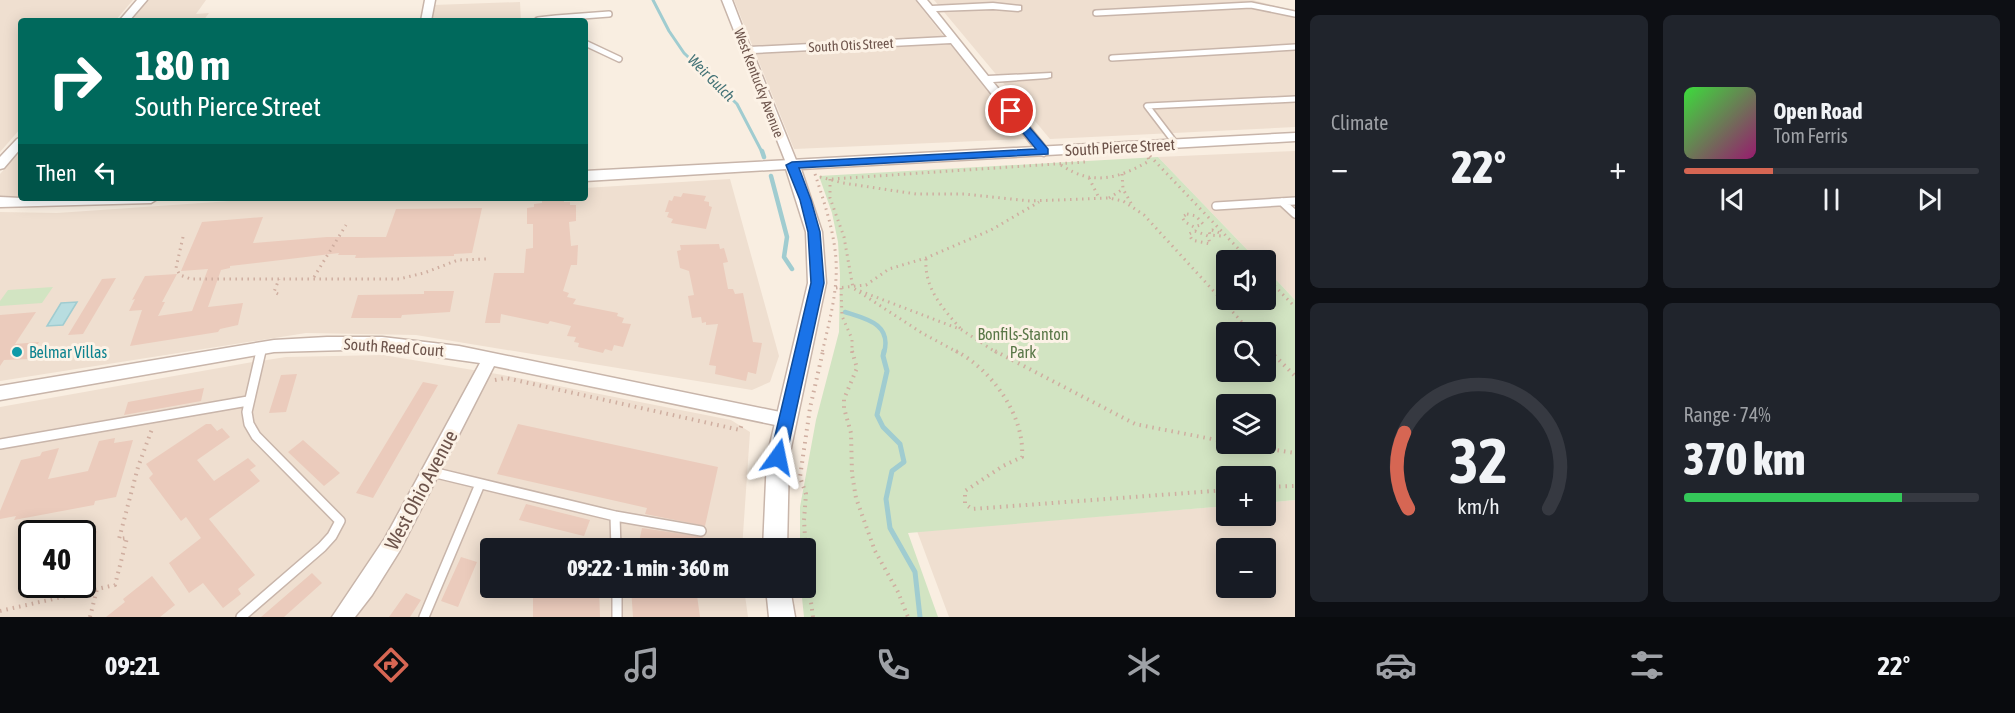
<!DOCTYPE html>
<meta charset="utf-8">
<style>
body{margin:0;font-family:"Asap Condensed",sans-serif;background:#20242c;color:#f1f3f6;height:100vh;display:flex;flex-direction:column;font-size:22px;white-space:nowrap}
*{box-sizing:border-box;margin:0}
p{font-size:20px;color:#9ea1a6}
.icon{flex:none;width:33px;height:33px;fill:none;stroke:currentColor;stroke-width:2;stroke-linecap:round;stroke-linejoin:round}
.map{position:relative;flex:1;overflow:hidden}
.sheet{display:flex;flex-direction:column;gap:15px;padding:15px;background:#0d0f14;width:720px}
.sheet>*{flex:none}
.guide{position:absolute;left:18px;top:18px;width:570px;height:183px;border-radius:6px;box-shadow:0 3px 15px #0003;background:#00695c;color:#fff;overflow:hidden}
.fabs{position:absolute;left:1216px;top:250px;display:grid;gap:12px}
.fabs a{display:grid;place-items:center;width:60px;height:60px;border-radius:6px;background:#171b24;box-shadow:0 3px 15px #0003;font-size:30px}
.speed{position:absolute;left:18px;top:520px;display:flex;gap:12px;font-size:30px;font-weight:700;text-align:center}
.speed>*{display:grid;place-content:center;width:78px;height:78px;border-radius:50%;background:#171b24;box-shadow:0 3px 15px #0003;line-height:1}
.speed .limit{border:3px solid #111;border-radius:9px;background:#fff;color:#111}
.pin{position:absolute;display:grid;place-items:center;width:51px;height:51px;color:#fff;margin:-26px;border:3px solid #fff;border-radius:50%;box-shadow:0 2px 6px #0007}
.me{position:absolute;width:66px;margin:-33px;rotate:12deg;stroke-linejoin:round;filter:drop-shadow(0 0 4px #0008)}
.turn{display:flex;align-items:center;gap:21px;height:126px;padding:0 18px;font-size:27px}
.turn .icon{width:78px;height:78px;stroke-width:2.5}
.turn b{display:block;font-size:42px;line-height:51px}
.then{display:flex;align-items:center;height:57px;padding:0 18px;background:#0003;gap:12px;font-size:22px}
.big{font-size:45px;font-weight:800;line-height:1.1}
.sheet .card{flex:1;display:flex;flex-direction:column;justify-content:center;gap:9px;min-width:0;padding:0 21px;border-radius:9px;background:#20242c}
.sheet .dial{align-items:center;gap:0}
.dial svg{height:156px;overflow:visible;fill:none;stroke:#363941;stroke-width:7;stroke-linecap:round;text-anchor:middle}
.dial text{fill:#f1f3f6;stroke:none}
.song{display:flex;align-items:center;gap:18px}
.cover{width:72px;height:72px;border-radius:9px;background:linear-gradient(135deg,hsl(120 70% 55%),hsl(320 70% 35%))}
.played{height:6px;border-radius:3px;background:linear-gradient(90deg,#d66653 30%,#363941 30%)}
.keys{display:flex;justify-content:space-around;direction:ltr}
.heat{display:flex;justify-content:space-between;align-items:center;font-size:33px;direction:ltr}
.charge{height:9px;border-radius:4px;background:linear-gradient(90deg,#34c759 74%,#363941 0)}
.sheet .tiles{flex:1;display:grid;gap:15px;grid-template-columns:repeat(2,1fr)}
.trip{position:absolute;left:480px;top:538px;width:336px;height:60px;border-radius:6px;background:#171b24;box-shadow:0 3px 15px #0003;font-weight:800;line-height:60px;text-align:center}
.dock{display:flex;height:96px;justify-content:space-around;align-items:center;background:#090b0e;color:#9ea1a6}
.dock .icon{width:42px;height:42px}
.dock .active{color:#d66653}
.dock b{font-size:27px;color:#f1f3f6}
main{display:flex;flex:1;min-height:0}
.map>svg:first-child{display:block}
.residential{fill:#efdfd0;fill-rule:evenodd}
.green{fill:#d2e4c2;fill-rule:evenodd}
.water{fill:#b8dde0;stroke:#a0ccd0;stroke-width:1.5}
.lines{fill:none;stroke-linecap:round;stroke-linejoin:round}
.stream-far2{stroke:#a0ccd0;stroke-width:3}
.stream-far1{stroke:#a0ccd0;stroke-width:4.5}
.stream{stroke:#a0ccd0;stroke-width:5}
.building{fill:#ebcbbc}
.service-far2-casing{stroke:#c8b5aa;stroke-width:8}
.service-far1-casing{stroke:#c8b5aa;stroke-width:10}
.service-casing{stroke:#c8b5aa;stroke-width:12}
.minor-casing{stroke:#c8b5aa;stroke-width:3}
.tertiary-casing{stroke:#c8b5aa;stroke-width:3}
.path-far1{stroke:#cfaea0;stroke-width:3;stroke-dasharray:1.5 4.5;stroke-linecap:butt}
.path{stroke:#cfaea0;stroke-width:4;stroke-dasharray:1.5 5;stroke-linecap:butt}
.service-far2{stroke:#fff;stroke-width:5}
.service-far1{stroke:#fff;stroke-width:7}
.service{stroke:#fff;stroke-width:9}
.minor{fill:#fff;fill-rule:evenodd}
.tertiary{fill:#fff;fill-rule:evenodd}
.route{fill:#1a73e8;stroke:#114b97;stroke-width:1.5}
.culture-dot{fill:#0f9aa8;stroke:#fcf2e6;stroke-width:2}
.labels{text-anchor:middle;stroke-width:6;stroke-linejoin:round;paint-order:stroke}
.far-street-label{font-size:14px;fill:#6d544b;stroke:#fcf2e6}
.far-water-label{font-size:15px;font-style:italic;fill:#447377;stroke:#fcf2e6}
.street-label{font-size:16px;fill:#6d544b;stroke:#fcf2e6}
.park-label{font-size:16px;fill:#597747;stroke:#fcf2e6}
.culture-label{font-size:16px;fill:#0d838f;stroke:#fcf2e6;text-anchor:start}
.near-street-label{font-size:20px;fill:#6d544b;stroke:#fcf2e6}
</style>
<main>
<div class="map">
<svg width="1295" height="617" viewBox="0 0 1295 617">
<rect width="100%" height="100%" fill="#f9eee1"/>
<path class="residential" d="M 0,0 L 133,0 L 115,21 L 21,21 L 21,128 L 0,152 Z
M 148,0 L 206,0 L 196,14 L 209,13 L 203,21 L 131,21 Z
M 734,0 L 915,0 L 1025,139 L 794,149 Z
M 934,0 L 1253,0 L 1295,11 L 1295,127 L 1050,139 Z
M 520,2 L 521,21 L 430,21 L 433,5 Z
M 21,150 L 21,196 L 0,197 L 0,174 Z
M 1295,151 L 1295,300 L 1266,269 L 1266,261 L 1258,261 L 1158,157 Z
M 730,179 L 779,356 L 770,382 L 752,390 L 416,335 L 306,333 L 0,381 L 0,212 L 57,213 L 276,198 L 585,198 L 585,188 Z
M 383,355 L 503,375 L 731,420 L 750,432 L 742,549 L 490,549 L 490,588 L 744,588 L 748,617 L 0,617 L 0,407 L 247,363 L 286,357 ZM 32,534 L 82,534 L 82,585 L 32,585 Z
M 1295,500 L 1295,617 L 949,617 L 917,531 L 1227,506 L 1227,516 L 1266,516 L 1266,503 ZM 1227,549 L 1266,549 L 1266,588 L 1227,588 Z"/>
<path class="green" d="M 1158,157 L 1258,261 L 1227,261 L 1227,300 L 1266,300 L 1266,269 L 1295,300 L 1295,500 L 1266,503 L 1266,477 L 1227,477 L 1227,506 L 908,533 L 938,617 L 804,617 L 801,588 L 806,588 L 806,549 L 800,549 L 800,507 L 816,420 L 839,332 L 840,275 L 838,242 L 832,213 L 819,176 ZM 1227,333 L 1266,333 L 1266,372 L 1227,372 ZM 1227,405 L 1266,405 L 1266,444 L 1227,444 Z
M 53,287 L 42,303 L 0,306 L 0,301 L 8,290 Z"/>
<path class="water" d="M 77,302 L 63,325 L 47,326 L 61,303 Z"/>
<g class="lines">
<path class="stream-far2" d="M 653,0 L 669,31 L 684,53 L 737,104 L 762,152"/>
<path class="stream-far1" d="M 762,151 L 764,157
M 771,176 L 787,237 L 784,257 L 792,269
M 845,312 C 867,319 892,324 884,353"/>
<path class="stream" d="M 884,351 L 883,356 L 887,371 L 877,415 L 883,427 L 900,444 L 904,462 L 892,471 L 886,499 L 890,528 L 915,572 L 920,617"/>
</g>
<path class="building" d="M 683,193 L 706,196 L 704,201 L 709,202 L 709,206 L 712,207 L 706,229 L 671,223 L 673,219 L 667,217 L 669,212 L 665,212 L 669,200 L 672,201 L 674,196 L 681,197 Z
M 564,198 L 564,202 L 570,202 L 570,205 L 576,205 L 576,221 L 569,222 L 571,246 L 578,245 L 577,265 L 571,265 L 563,291 L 569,293 L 567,297 L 576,299 L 573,304 L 618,313 L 617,316 L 624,318 L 622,323 L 631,324 L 623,347 L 614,345 L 612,351 L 605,349 L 603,353 L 578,347 L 579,343 L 574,342 L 576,337 L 567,336 L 571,326 L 550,321 L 548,324 L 501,314 L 500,323 L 485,323 L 494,273 L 524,273 L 526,249 L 533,248 L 533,224 L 527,224 L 527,208 L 534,207 L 534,204 L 542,203 L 542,200 Z
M 482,208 L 472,253 L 454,254 L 454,256 L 355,258 L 356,255 L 338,255 L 339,253 L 230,266 L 230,268 L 221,270 L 208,307 L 243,303 L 238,325 L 220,329 L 218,332 L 130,346 L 142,310 L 129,311 L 135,299 L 132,300 L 145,276 L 177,274 L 162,302 L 165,302 L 158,316 L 192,311 L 208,269 L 181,271 L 202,222 L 263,217 L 253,243 L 327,237 L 386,237 L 396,209 Z
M 719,244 L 720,249 L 724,248 L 728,262 L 723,263 L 728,289 L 733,289 L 735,294 L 743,293 L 753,342 L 762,343 L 756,374 L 748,372 L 746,381 L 715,374 L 716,366 L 709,365 L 718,324 L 706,325 L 706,322 L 702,323 L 701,317 L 692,318 L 688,296 L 694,295 L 689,271 L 680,268 L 677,251 L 681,250 L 680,245 Z
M 116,278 L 83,334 L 68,335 L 102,279 Z
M 424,291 L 454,291 L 450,312 L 402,315 L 401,318 L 351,318 L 358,295 L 424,294 Z
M 36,312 L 15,344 L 39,342 L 29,359 L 4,360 L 0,366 L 0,315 Z
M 297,374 L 286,412 L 269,413 L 281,375 Z
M 423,382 L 438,385 L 373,498 L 356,493 Z
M 204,388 L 201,401 L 124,415 L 128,402 Z
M 206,424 L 211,424 L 217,431 L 222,428 L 230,437 L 197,460 L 214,481 L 248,458 L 256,466 L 250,470 L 260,481 L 209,519 L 255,575 L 238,589 L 241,594 L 223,608 L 203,583 L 189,593 L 169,563 L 201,538 L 186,517 L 181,521 L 149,478 L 153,474 L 146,464 Z
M 518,424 L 718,467 L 705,526 L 645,514 L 647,508 L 497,474 Z
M 115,438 L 114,443 L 133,440 L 116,497 L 95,501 L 94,505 L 14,520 L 16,516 L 0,519 L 0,511 L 21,460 L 40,456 L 42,452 L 59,448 L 48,479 L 88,471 L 99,441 Z
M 303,440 L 340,473 L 324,486 L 288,452 Z
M 526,504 L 590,520 L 584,536 L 519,520 Z
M 642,528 L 703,537 L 700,549 L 638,547 Z
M 97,531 L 86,569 L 82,569 L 82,535 Z
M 461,557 L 477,562 L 458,607 L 441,601 Z
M 312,573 L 322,583 L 284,617 L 261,617 Z
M 152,576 L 175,605 L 160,617 L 106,617 L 125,602 L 123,599 Z
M 552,588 L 599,588 L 600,617 L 533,617 L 533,594 L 552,591 Z
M 631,588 L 696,588 L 700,617 L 633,617 Z
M 406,593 L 421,600 L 410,617 L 389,617 Z"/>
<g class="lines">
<g class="service-far2-casing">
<path id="service-far2" d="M 1096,13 L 1251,5 L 1295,14
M 556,18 L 609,14
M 538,20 L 556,18 L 557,21
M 585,43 L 619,59
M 1112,58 L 1295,47
M 1176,144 L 1147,106 L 1295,99"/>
</g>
<g class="service-far1-casing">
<path id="service-far1" d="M 1282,202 L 1295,214
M 1216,206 L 1295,201
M 261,353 L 262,348"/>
</g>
<g class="service-casing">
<path id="service" d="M 0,444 L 248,401
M 432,472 L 615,516
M 616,549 L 615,516 L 701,531
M 617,588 L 617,617
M 241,617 L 322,547 L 332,536 L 340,521 L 256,436 L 249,424 L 247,412 L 261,351
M 424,617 L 480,484"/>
</g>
<g class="minor-casing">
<path id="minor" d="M 137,0 L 147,0 L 129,21 L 119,21 Z
M 425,0 L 435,0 L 431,21 L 421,21 Z
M 722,0 L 732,0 L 750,47 L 947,37 L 917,0 L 927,0 L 932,6 L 993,3 L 1021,6 L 1021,10 L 1018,11 L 993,9 L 936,11 L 988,76 L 1051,73 L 1051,77 L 1047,78 L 993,82 L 1050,152 L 1044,156 L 1040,155 L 951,43 L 753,53 L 798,165 L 796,168 L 788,168 Z
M 21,137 L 21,148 L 4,168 L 0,169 L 0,157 L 17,139 Z
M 327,337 L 382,337 L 459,346 L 785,413 L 791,415 L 794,420 L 791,425 L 785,427 L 494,366 L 399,552 L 372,595 L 355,617 L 332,617 L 385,538 L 480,363 L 382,349 L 274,352 L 0,400 L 0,386 L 274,340 Z"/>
</g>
<g class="tertiary-casing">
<path id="tertiary" d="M 1295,133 L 1295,141 L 801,169 L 822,232 L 826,283 L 789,457 L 787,549 L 763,549 L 767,457 L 808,283 L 806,232 L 786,169 L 585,181 L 585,171 Z
M 0,197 L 21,198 L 159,198 L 151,203 L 0,207 Z
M 766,588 L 790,588 L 795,617 L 769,617 Z"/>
</g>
<path class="path-far1" d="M 1150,156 L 1250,261
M 1061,165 C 1092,186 1118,179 1149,161 L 1148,157
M 815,174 C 824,202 834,230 836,260 C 838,291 829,323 822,353
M 1122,174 L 1123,189 L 1132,205
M 820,177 L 843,183 L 916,194 L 964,194 L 1030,201 L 1109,198 L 1123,201 L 1144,215 L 1252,333
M 1089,178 L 1099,198
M 830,179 L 830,198 L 844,237 L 853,288 L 922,333 L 959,353
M 832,179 L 1085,162
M 1109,198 L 1123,189
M 1187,214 L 1196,216 L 1203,224 L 1194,227 L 1185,222 L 1182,217 Z
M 1212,230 L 1220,233 L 1221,236 L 1210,235 L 1209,231 Z
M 1195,231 L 1208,236 L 1210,244 L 1192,240 L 1189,234 Z
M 183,237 L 176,268 L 180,275 L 191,279 L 399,279 L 424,273 L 458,260 L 488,259
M 926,259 C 924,288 943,309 961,329
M 314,277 L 346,225
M 1266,277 L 1295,307
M 836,288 L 866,285 L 889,269 L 926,258 L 991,230 L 1039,202
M 841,288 L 842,316 L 852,339 L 852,353
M 860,291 L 962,330 L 997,353
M 278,294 L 274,292 L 279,279
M 1266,347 L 1272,353"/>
<path class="path" d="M 852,351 L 857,368 L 844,399 L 844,408 L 851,433 L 852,474 L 856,498 L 875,551 L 898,592 L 908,617
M 956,351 C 992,370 1025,416 1022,457 L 1003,466 L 965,491 L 965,504 L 972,509 L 1227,490
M 995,351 L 1135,424 L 1227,442
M 1270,351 L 1295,376
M 495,380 L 506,378 L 740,430 L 742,424
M 1239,444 L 1295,453
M 1266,487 L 1295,486
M 0,611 L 115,585 L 127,538 L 119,539 L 138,467 L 152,429
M 90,617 L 97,589
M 813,617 L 807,573 L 804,520 L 806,494 L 800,477 L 810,408 L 823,351"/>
<use href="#service-far2" class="service-far2"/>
<use href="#service-far1" class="service-far1"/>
<use href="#service" class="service"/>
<use href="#minor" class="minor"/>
<use href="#tertiary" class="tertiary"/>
</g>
<path class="route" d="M 1007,109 L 1014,109 L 1048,149 L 1048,154 L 799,168 L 811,200 L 820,232 L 824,283 L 786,457 L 784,462 L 778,464 L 772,462 L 770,457 L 811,283 L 808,232 L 800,200 L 786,165 L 792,162 L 1036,149 L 1007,113 Z"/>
<circle class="culture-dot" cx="17" cy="352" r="6"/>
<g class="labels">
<g class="far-street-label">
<text transform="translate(851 45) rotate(-3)" y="5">South Otis Street</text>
<text transform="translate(759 83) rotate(69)" y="5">West Kentucky Avenue</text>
</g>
<g class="far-water-label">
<text transform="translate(711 78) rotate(45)" y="5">Weir Gulch</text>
</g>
<g class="street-label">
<text transform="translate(1120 147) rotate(-3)" y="6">South Pierce Street</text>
<text transform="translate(394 347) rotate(4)" y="6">South Reed Court</text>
</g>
<g class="park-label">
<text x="1023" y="340">Bonfils-Stanton<tspan x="1023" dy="18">Park</tspan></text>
</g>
<g class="culture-label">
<text x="29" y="358">Belmar Villas</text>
</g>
<g class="near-street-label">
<text transform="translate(421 490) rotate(-62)" y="7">West Ohio Avenue</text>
</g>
</g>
</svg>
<div class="fabs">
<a><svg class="icon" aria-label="sound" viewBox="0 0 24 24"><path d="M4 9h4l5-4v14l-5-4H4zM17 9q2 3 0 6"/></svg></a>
<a><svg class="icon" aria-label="search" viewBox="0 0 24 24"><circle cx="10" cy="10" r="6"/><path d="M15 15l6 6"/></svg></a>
<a><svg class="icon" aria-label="layers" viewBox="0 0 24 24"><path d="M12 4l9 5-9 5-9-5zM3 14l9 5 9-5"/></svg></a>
<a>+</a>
<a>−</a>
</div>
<div class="speed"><div class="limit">40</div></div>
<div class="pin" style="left:1011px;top:111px;background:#d93025"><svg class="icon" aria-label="arrive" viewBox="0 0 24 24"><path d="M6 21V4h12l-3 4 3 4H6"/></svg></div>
<svg class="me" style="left:778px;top:457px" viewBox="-20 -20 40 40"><path d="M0-17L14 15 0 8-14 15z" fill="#1a73e8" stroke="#fff" stroke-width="4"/></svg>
<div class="trip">09:22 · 1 min · 360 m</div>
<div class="guide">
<div class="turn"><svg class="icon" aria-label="right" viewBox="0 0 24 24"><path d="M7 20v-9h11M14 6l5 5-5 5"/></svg><div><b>180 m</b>South Pierce Street</div></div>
<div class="then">Then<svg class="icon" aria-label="left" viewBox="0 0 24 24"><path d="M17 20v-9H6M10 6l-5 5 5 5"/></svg></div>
</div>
</div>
<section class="sheet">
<div class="tiles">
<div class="card"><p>Climate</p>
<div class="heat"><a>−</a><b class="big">22°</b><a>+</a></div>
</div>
<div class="card">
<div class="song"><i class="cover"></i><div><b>Open Road</b><p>Tom Ferris</p></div></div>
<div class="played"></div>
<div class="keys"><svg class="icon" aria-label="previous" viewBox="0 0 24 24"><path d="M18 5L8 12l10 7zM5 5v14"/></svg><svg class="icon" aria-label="pause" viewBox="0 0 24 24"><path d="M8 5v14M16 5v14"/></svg><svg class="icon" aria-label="next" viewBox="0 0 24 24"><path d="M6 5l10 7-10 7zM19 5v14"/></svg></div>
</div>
<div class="card dial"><svg viewBox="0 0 100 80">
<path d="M14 69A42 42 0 1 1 86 69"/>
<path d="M14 69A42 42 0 0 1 12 30" stroke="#d66653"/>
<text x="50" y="56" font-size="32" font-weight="700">32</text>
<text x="50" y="72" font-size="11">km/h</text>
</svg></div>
<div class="card"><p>Range · 74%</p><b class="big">370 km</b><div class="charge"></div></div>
</div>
</section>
</main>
<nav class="dock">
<b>09:21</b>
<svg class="icon active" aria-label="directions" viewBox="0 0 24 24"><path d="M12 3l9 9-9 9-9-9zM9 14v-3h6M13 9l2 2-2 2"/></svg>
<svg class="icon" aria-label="music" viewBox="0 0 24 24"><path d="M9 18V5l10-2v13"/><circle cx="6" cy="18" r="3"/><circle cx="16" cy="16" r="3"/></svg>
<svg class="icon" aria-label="phone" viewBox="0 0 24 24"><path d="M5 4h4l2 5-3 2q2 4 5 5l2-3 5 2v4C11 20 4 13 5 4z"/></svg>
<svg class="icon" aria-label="climate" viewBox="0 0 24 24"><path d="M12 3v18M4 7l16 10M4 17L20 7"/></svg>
<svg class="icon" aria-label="car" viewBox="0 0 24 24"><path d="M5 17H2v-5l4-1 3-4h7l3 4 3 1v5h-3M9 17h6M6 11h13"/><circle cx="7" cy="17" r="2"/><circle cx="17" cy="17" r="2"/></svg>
<svg class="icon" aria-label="filters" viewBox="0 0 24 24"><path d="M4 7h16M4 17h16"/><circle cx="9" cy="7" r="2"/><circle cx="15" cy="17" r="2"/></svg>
<b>22°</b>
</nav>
